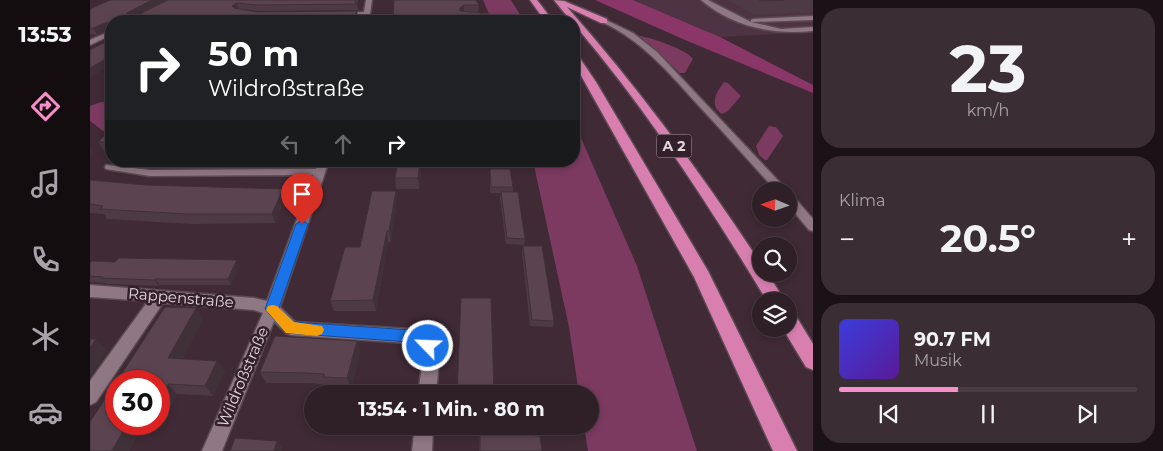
<!DOCTYPE html>
<html lang="de">
<meta charset="utf-8">
<style>
body{margin:0;font-family:Montserrat,sans-serif;background:#3b2d34;color:#f1f3f6;height:100vh;display:flex;flex-direction:column;font-size:19px;white-space:nowrap}
*{box-sizing:border-box;margin:0}
p{font-size:16px;color:#a7a3a8}
.icon{flex:none;width:28px;height:28px;fill:none;stroke:currentColor;stroke-width:2;stroke-linecap:round;stroke-linejoin:round}
.map{position:relative;flex:1;overflow:hidden}
.drawer{display:flex;flex-direction:column;gap:8px;padding:8px;background:#1a1216;width:350px}
.drawer>*{flex:none}
.hud{position:absolute;left:15px;top:15px;width:475px;height:152px;border-radius:20px;box-shadow:0 2px 8px #0003,0 0 0 1px #4a3e45;background:#202124;color:#fff;overflow:hidden}
.needle{width:32px;rotate:272deg}
.buttons{position:absolute;left:662px;top:182px;display:grid;gap:10px}
.buttons a{display:grid;place-items:center;width:45px;height:45px;border-radius:50%;background:#2f2028;box-shadow:0 2px 8px #0003,0 0 0 1px #4a3e45;font-size:25px}
.speed{position:absolute;left:15px;top:370px;display:flex;gap:10px;font-size:25px;font-weight:700;text-align:center}
.speed>*{display:grid;place-content:center;width:65px;height:65px;border-radius:50%;background:#2f2028;box-shadow:0 2px 8px #0003,0 0 0 1px #4a3e45;line-height:1}
.speed .limit{border:8px solid #d22;background:#fff;color:#111}
.pin{position:absolute;display:grid;place-items:center;width:42px;height:42px;color:#fff;margin:-51px -21px;border-radius:50% 50% 50% 0;rotate:-45deg;box-shadow:0 0 5px #0007}
.pin .icon{rotate:45deg}
.me{position:absolute;width:55px;margin:-28px;rotate:294deg;stroke-linejoin:round;filter:drop-shadow(0 0 4px #0008)}
.turn{display:flex;align-items:center;gap:18px;height:105px;padding:0 20px;font-size:22px}
.turn .icon{width:65px;height:65px;stroke-width:2.5}
.turn b{display:block;font-size:35px;line-height:42px}
.lanes{display:flex;align-items:center;height:48px;padding:0 20px;background:#0003;justify-content:center;gap:25px;direction:ltr}
.lanes .off{opacity:.35}
.big{font-size:38px;font-weight:700;line-height:1.1}
.drawer .tile{flex:1;display:flex;flex-direction:column;justify-content:center;gap:8px;min-width:0;padding:0 18px;border-radius:20px;background:#3b2d34}
.drawer .dial{align-items:center;gap:0}
.dial b{font-size:65px;line-height:1}
.song{display:flex;align-items:center;gap:15px}
.cover{width:60px;height:60px;border-radius:8px;background:linear-gradient(135deg,hsl(240 70% 55%),hsl(270 70% 35%))}
.played{height:5px;border-radius:2px;background:linear-gradient(90deg,#f98fca 40%,#4a3e45 40%)}
.keys{display:flex;justify-content:space-around;direction:ltr}
.heat{display:flex;justify-content:space-between;align-items:center;font-size:28px;direction:ltr}
.trip{position:absolute;left:214px;top:385px;width:295px;height:50px;border-radius:25px;background:#2f2028;box-shadow:0 2px 8px #0003,0 0 0 1px #4a3e45;font-weight:700;line-height:50px;text-align:center}
main{display:flex;flex:1;min-height:0}
.tab-bar{display:flex;flex-direction:column;width:90px;justify-content:space-around;align-items:center;background:#130d10;color:#a7a3a8}
.tab-bar .icon{width:35px;height:35px}
.tab-bar .active{color:#f98fca}
.tab-bar b{font-size:22px;color:#f1f3f6}
.map>svg:first-child{display:block}
.built{fill:#4e3342}
.green{fill:#7c3a60}
.forest{fill:#8b3668}
.lines{fill:none;stroke-linecap:round;stroke-linejoin:round}
.minor-casing{stroke:#5a4951;stroke-width:3}
.highway-casing{stroke:#5a4951;stroke-width:3}
.minor{fill:#8f7783;fill-rule:evenodd}
.highway{fill:#d87fb0;fill-rule:evenodd}
.wall{fill:#4e3a45}
.shaded-wall{fill:#403038}
.building{fill:#5b4450;stroke:#403038}
.route{fill:#1a73e8;stroke:#114b97}
.slow{fill:#f59e0b}
.labels{text-anchor:middle;stroke-width:5;stroke-linejoin:round;paint-order:stroke}
.shield{fill:#34202b;stroke:#ae9fa6;stroke-width:1}
.shield-label{font-size:14px;font-weight:bold;fill:#e2d5db}
.street-label{font-size:15px;fill:#e2d5db;stroke:#34202b}
</style>
<main>
<nav class="tab-bar">
<b>13:53</b>
<svg class="icon active" aria-label="directions" viewBox="0 0 24 24"><path d="M12 3l9 9-9 9-9-9zM9 14v-3h6M13 9l2 2-2 2"/></svg>
<svg class="icon" aria-label="music" viewBox="0 0 24 24"><path d="M9 18V5l10-2v13"/><circle cx="6" cy="18" r="3"/><circle cx="16" cy="16" r="3"/></svg>
<svg class="icon" aria-label="phone" viewBox="0 0 24 24"><path d="M5 4h4l2 5-3 2q2 4 5 5l2-3 5 2v4C11 20 4 13 5 4z"/></svg>
<svg class="icon" aria-label="climate" viewBox="0 0 24 24"><path d="M12 3v18M4 7l16 10M4 17L20 7"/></svg>
<svg class="icon" aria-label="car" viewBox="0 0 24 24"><path d="M5 17H2v-5l4-1 3-4h7l3 4 3 1v5h-3M9 17h6M6 11h13"/><circle cx="7" cy="17" r="2"/><circle cx="17" cy="17" r="2"/></svg>
</nav>
<div class="map">
<svg width="723" height="451" viewBox="0 0 723 451">
<rect width="100%" height="100%" fill="#3f2a35"/>
<path class="built" d="M 543,0 L 723,0 L 723,32 L 630,37 Z"/>
<path class="green" d="M 393,0 L 421,0 L 434,21 L 402,21 Z
M 549,36 C 560,37 598,50 603,59 L 595,73 L 590,73 Z
M 634,82 L 638,83 L 651,96 L 638,111 L 632,114 C 619,106 626,92 634,82 Z
M 11,102 L 21,103 L 21,126 L 13,131 L 0,121 L 0,106 Z
M 484,122 L 547,266 L 607,451 L 498,451 L 494,426 L 500,426 L 500,394 L 489,394 L 479,327 L 443,161 L 484,161 Z
M 679,126 L 686,127 L 693,136 L 677,160 L 675,160 L 669,155 L 666,146 Z"/>
<path class="forest" d="M 505,0 L 543,0 L 630,37 L 723,85 L 723,93 L 595,40 Z"/>
<g class="lines">
<g class="minor-casing">
<path id="minor" d="M 276,0 L 282,0 L 279,21 L 273,21 L 274,16 L 250,17 L 247,15 L 250,13 L 274,12 Z
M 611,0 L 618,0 L 661,22 L 661,20 L 663,19 L 723,16 L 723,20 L 661,22 L 691,29 L 723,27 L 723,31 C 683,35 643,27 611,0 Z
M 378,14 L 399,15 L 402,21 L 396,21 L 395,18 L 376,17 L 375,16 Z
M 512,20 L 516,20 L 543,33 L 567,52 L 698,191 L 686,191 C 661,163 635,134 609,106 C 580,74 553,41 512,22 Z
M 21,31 L 21,35 L 0,45 L 0,40 Z
M 229,161 L 239,161 L 190,307 L 205,322 L 321,329 C 327,331 338,336 343,341 C 352,351 347,381 346,394 L 328,394 L 332,366 L 329,350 L 318,343 L 201,335 L 196,333 L 184,321 L 132,451 L 112,451 L 173,313 L 164,310 L 73,303 L 6,402 L 0,405 L 0,381 L 58,301 L 0,297 L 0,285 L 164,298 L 177,301 L 223,175 L 60,176 L 16,169 L 15,167 L 16,165 L 60,170 L 226,169 Z
M 699,195 L 703,196 L 723,219 L 723,231 L 719,230 L 699,206 Z
M 325,426 L 343,426 L 342,451 L 322,451 Z"/>
</g>
<g class="highway-casing">
<path id="highway" d="M 440,0 L 447,0 L 463,21 L 455,21 Z
M 464,0 L 474,1 L 517,19 L 517,23 L 511,23 L 477,7 C 548,87 612,174 671,264 L 671,274 L 678,274 L 695,301 L 677,301 C 619,205 557,110 484,24 L 484,21 L 481,21 Z
M 484,53 L 487,54 L 506,82 L 618,271 L 707,451 L 683,451 L 604,277 L 484,63 Z
M 699,314 L 706,316 L 723,344 L 723,370 L 716,367 L 693,329 L 699,329 Z"/>
</g>
<use href="#minor" class="minor"/>
<use href="#highway" class="highway"/>
</g>
<path class="wall" d="M 77,0 L 268,0 L 267,4 L 268,10 L 169,11 L 149,9 L 167,12 L 268,18 L 21,21 L 21,34 L 19,30 L 7,35 L 0,34 L 0,9 Z
M 304,0 L 389,5 L 388,12 L 394,17 L 394,21 L 303,21 Z
M 637,0 L 723,0 L 723,12 L 665,15 Z
M 21,129 L 21,151 L 14,151 L 8,142 Z
M 332,161 L 329,189 L 306,189 L 305,178 Z
M 400,169 L 423,187 L 423,192 L 435,239 L 434,245 L 416,244 L 410,198 L 411,193 L 400,193 Z
M 0,180 L 55,185 L 193,189 L 196,199 L 185,223 L 102,224 L 17,219 L 14,214 L 0,213 Z
M 307,202 L 301,242 L 298,242 L 286,311 L 244,311 L 240,301 Z
M 433,246 L 464,321 L 463,327 L 440,326 L 432,252 Z
M 25,262 L 150,266 L 141,285 L 70,285 L 69,286 L 17,284 L 16,283 L 0,282 L 0,263 Z
M 113,319 L 92,359 L 127,361 L 135,371 L 123,396 L 87,394 L 70,427 L 52,426 L 39,451 L 0,451 L 26,424 L 69,424 L 69,381 Z
M 267,341 L 270,352 L 261,389 L 238,387 L 237,385 L 220,383 L 176,383 L 170,372 Z
M 401,426 L 433,426 L 433,435 L 452,451 L 389,451 L 390,432 L 401,433 Z"/>
<path class="shaded-wall" d="M 62,0 L 77,0 L 40,19 L 36,16 L 37,13 Z
M 147,3 L 149,9 L 144,13 L 142,6 Z
M 374,5 L 374,12 L 370,14 L 370,8 Z
M 267,11 L 268,18 L 267,21 L 263,21 Z
M 18,22 L 19,30 L 7,35 L 3,28 Z
M 21,56 L 21,65 L 0,78 L 0,68 Z
M 0,148 L 3,152 L 0,155 Z
M 330,161 L 332,161 L 329,189 L 328,178 Z
M 193,189 L 196,199 L 185,223 L 182,214 Z
M 306,191 L 307,202 L 301,242 L 299,231 Z
M 297,231 L 298,242 L 286,311 L 283,300 Z
M 147,260 L 150,266 L 141,285 L 138,279 Z
M 65,279 L 70,285 L 69,286 L 64,280 Z
M 106,308 L 113,319 L 87,368 L 78,358 Z
M 6,339 L 18,351 L 0,376 L 0,348 Z
M 267,341 L 270,352 L 261,389 L 257,378 Z
M 127,361 L 135,371 L 123,396 L 115,386 Z
M 78,384 L 87,394 L 70,427 L 66,424 L 69,424 L 69,401 Z
M 37,424 L 50,424 L 52,426 L 39,451 L 22,451 Z
M 187,441 L 193,448 L 192,451 L 184,451 Z"/>
<path class="building" d="M 20,0 L 62,0 L 37,13 L 36,16 L 46,16 L 78,0 L 266,0 L 265,3 L 267,4 L 167,5 L 147,3 L 142,6 L 144,8 L 167,12 L 267,11 L 263,21 L 21,21 L 21,29 L 19,29 L 18,22 L 3,28 L 0,28 L 0,9 Z
M 304,0 L 386,0 L 389,5 L 374,5 L 370,8 L 370,11 L 392,13 L 394,17 L 342,19 L 342,21 L 303,21 Z
M 669,0 L 694,0 L 671,1 Z
M 21,39 L 21,56 L 0,68 L 0,50 Z
M 21,129 L 21,142 L 8,142 Z
M 308,161 L 330,161 L 328,178 L 305,178 Z
M 400,169 L 420,169 L 423,187 L 401,187 Z
M 0,180 L 55,185 L 193,189 L 182,214 L 97,214 L 10,209 L 13,206 L 0,204 Z
M 282,191 L 306,191 L 299,231 L 297,231 L 283,300 L 240,301 L 255,247 L 270,247 Z
M 411,192 L 428,192 L 435,239 L 417,238 Z
M 433,246 L 452,246 L 464,321 L 442,320 Z
M 29,258 L 147,260 L 138,279 L 65,279 L 64,280 L 12,278 L 13,277 L 0,276 L 0,263 L 2,261 L 25,262 Z
M 371,298 L 401,298 L 404,394 L 367,394 Z
M 75,307 L 106,308 L 78,358 L 127,361 L 115,386 L 78,384 L 69,401 L 69,381 L 27,381 Z
M 185,336 L 267,341 L 257,378 L 234,377 L 234,374 L 215,373 L 170,372 Z
M 0,339 L 6,339 L 0,348 Z
M 26,382 L 26,424 L 37,424 L 22,451 L 0,451 L 0,422 Z
M 403,426 L 433,426 L 433,435 L 450,436 L 452,451 L 390,451 L 390,432 L 403,433 Z
M 145,438 L 187,441 L 184,451 L 140,451 Z"/>
<path class="route" d="M 212,220 L 218,224 L 189,308 L 204,322 L 321,330 L 343,341 L 345,346 L 343,350 L 338,352 L 319,342 L 196,333 L 175,309 L 206,224 Z"/>
<path class="slow" d="M 183,305 L 187,306 L 204,322 L 232,326 L 234,330 L 232,334 L 227,336 L 196,333 L 176,310 L 178,306 Z"/>
<g class="labels">
<rect class="shield" x="566.5" y="134.5" width="35" height="23" rx="4"/>
<g class="shield-label">
<text x="584" y="151">A 2</text>
</g>
<g class="street-label">
<text transform="translate(91 298) rotate(5)" y="5">Rappenstraße</text>
<text transform="translate(153 377) rotate(-67)" y="5">Wildroßstraße</text>
</g>
</g>
</svg>
<div class="buttons">
<a><svg class="needle" viewBox="-14 -14 28 28"><path d="M0-13l5 13h-10z" fill="#e53935"/><path d="M0 13l5-13h-10z" fill="#a7a3a8"/></svg></a>
<a><svg class="icon" aria-label="search" viewBox="0 0 24 24"><circle cx="10" cy="10" r="6"/><path d="M15 15l6 6"/></svg></a>
<a><svg class="icon" aria-label="layers" viewBox="0 0 24 24"><path d="M12 4l9 5-9 5-9-5zM3 14l9 5 9-5"/></svg></a>
</div>
<div class="speed"><div class="limit">30</div></div>
<div class="pin" style="left:212px;top:224px;background:#d93025"><svg class="icon" aria-label="arrive" viewBox="0 0 24 24"><path d="M6 21V4h12l-3 4 3 4H6"/></svg></div>
<svg class="me" style="left:338px;top:346px" viewBox="-20 -20 40 40"><circle r="17" fill="#1a73e8" stroke="#fff" stroke-width="3"/><path d="M0-11L8 9 0 5-8 9z" fill="#fff"/></svg>
<div class="trip">13:54 · 1 Min. · 80 m</div>
<div class="hud">
<div class="turn"><svg class="icon" aria-label="right" viewBox="0 0 24 24"><path d="M7 20v-9h11M14 6l5 5-5 5"/></svg><div><b>50 m</b>Wildroßstraße</div></div>
<div class="lanes"><svg class="icon off" aria-label="left" viewBox="0 0 24 24"><path d="M17 20v-9H6M10 6l-5 5 5 5"/></svg><svg class="icon off" aria-label="ahead" viewBox="0 0 24 24"><path d="M12 20V5M6 11l6-6 6 6"/></svg><svg class="icon" aria-label="right" viewBox="0 0 24 24"><path d="M7 20v-9h11M14 6l5 5-5 5"/></svg></div>
</div>
</div>
<section class="drawer">
<div class="tile dial"><b>23</b><p>km/h</p></div>
<div class="tile"><p>Klima</p>
<div class="heat"><a>−</a><b class="big">20.5°</b><a>+</a></div>
</div>
<div class="tile">
<div class="song"><i class="cover"></i><div><b>90.7 FM</b><p>Musik</p></div></div>
<div class="played"></div>
<div class="keys"><svg class="icon" aria-label="previous" viewBox="0 0 24 24"><path d="M18 5L8 12l10 7zM5 5v14"/></svg><svg class="icon" aria-label="pause" viewBox="0 0 24 24"><path d="M8 5v14M16 5v14"/></svg><svg class="icon" aria-label="next" viewBox="0 0 24 24"><path d="M6 5l10 7-10 7zM19 5v14"/></svg></div>
</div>
</section>
</main>
